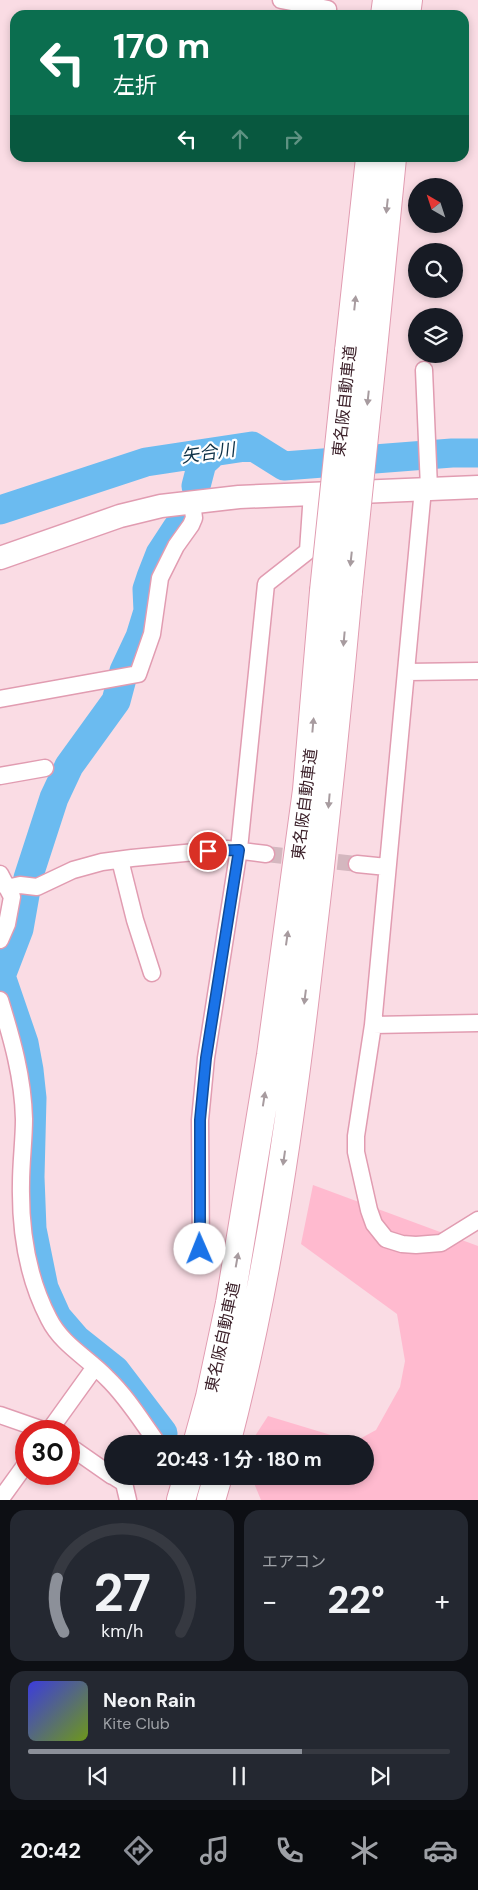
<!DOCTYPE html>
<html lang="ja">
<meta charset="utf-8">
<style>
body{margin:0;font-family:"DM Sans","Noto Sans JP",sans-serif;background:#242831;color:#f1f3f6;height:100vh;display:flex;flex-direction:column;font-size:19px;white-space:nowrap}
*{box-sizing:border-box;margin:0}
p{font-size:16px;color:#9ea1a6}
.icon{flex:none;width:28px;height:28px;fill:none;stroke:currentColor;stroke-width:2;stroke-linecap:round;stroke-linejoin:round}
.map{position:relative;height:1500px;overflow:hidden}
.details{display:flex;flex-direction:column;gap:10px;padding:10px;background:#0d0f14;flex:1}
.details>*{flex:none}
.banner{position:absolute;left:10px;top:10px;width:459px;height:152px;border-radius:15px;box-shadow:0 2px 8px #0003;background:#0b6e4f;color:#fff;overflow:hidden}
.needle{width:32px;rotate:321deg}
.fabs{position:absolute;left:408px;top:178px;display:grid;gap:10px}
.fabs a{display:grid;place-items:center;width:55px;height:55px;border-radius:50%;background:#171b24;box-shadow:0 2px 8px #0003;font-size:25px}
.speed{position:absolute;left:15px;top:1420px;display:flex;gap:10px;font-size:25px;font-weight:700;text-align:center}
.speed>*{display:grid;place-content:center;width:65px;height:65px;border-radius:50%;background:#171b24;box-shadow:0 2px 8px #0003;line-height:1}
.speed .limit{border:8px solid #d22;background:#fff;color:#111}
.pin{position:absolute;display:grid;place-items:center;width:42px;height:42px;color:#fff;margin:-21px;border:2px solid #fff;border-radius:50%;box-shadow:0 1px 5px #0007}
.me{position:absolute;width:55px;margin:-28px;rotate:359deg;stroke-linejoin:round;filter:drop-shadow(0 0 4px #0008)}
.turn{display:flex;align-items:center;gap:18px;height:105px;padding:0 20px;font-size:22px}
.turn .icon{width:65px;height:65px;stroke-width:2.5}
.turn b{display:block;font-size:35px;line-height:42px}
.lanes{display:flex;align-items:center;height:48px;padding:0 20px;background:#0003;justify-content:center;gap:25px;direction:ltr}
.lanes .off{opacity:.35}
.big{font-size:38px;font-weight:700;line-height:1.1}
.details .widget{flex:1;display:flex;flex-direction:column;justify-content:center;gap:8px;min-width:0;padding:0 18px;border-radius:15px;background:#242831}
.details .dial{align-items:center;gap:0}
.dial svg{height:130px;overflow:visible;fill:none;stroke:#363941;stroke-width:7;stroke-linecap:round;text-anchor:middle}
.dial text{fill:#f1f3f6;stroke:none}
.song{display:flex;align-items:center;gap:15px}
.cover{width:60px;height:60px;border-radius:8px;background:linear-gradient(135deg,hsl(240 70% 55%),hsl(80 70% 35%))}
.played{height:5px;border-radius:2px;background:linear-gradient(90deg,#8c9099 65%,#363941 65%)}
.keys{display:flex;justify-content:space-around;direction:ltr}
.heat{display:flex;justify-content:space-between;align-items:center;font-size:28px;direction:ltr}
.details .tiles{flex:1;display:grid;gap:10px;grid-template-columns:1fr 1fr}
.widget:last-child{grid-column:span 2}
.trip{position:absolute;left:104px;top:1435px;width:270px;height:50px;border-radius:25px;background:#171b24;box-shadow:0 2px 8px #0003;font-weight:700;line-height:50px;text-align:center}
.tab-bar{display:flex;height:80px;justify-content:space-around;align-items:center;background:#090b0e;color:#9ea1a6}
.tab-bar .icon{width:35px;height:35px}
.tab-bar .active{color:#8c9099}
.tab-bar b{font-size:22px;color:#f1f3f6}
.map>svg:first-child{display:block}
.green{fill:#ffbacf}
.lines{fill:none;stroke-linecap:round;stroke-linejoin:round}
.river{stroke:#6bbbf0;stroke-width:29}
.street-tunnel{stroke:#d4b7bf;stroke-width:16;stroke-dasharray:16 8;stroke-linecap:butt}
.street-casing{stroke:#e19cb1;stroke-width:19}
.secondary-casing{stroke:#e19cb1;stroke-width:25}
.highway-casing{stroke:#e19cb1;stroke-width:30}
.street{stroke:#fff;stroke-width:16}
.secondary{stroke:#fff;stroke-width:22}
.highway{stroke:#fff;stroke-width:28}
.highway-bridge-casing{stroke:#e19cb1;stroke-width:30;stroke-linecap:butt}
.highway-bridge{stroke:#fff;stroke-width:28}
.oneway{fill:#a79b9f}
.route-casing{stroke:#114b97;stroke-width:12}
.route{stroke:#1a73e8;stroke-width:9}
.labels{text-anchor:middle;stroke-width:4.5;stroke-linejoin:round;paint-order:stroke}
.street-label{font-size:16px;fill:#3c212a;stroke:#fff}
.water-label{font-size:18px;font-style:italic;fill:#0e3248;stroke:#fff}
</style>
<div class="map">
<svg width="478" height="1500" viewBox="0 0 478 1500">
<rect width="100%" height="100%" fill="#fadce4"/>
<path class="green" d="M 313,1185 L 478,1246 L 478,1500 L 261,1500 L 251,1476 L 365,1476 L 365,1444 L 253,1444 L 255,1436 L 268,1416 L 354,1442 L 376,1430 L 400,1387 L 405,1361 L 397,1314 L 301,1244 Z"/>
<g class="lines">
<path class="river" d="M 196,486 L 202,463 L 214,452
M 0,510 L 146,462 L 252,446 L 284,466 L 452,453 L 478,453
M 163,1433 L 115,1370 L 76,1339 L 57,1317 L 44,1288 L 32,1229 L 30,1177 L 32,1098 L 29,1070 L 24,1043 L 1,976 L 19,929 L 28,878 L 54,798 L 69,766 L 116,701 L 124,671 L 140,637 L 148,611 L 147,589 L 151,577 L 160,554 L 177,528"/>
<path class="street-tunnel" d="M 266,854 L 357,864"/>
<g class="street-casing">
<path id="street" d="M 281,0 L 328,9
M 424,370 L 429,488
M 423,489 L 373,1025 L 478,1023
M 407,672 L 478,671
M 0,699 L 138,674 L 152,634 L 160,578 L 176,546 L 191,525 L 194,518 L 192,502
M 0,776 L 45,768
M 120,860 L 135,920 L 152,973
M 357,864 L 387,867
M 0,874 L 12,897 L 7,924 L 0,940
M 7,888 L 20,885 L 37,887 L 73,870 L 102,862 L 132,858 L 227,849 L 266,854
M 0,1000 C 12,1039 23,1077 24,1119 C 24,1140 21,1162 21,1183 C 20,1230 27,1277 49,1319 C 62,1345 88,1358 107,1378 C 127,1397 142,1422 158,1444
M 373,1025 L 356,1136 L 356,1152 L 369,1210 L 374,1224 L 386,1239 L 402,1244 L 416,1245 L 441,1243 L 478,1220
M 201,1263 L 200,1120 L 206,1058 L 239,849 L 266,584 L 308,551 L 312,493
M 0,1415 L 46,1431
M 49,1431 L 95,1367
M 69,1446 L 112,1476
M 113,1476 L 124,1483 L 128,1500
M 0,1500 L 26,1464"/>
</g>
<g class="secondary-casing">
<path id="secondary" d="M 0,558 L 120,516 L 161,506 L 239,497 L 478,487"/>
</g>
<g class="highway-casing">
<path id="highway" d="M 385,15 L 387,0
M 406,15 L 408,0
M 373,349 L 392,158
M 349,351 L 370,158
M 197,1444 L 210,1397 L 230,1303 L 271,1055 L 307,790 L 324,591
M 226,1444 C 265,1294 288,1141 306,987 C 322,855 336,723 348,591
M 181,1500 L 188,1476
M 211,1500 L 218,1476"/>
</g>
<use href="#street" class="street"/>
<use href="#secondary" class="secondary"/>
<use href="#highway" class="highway"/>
<g class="highway-bridge-casing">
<path id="highway-bridge" d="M 324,591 L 349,351
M 348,591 L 373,349"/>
</g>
<use href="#highway-bridge" class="highway-bridge"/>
</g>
<defs><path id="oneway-solid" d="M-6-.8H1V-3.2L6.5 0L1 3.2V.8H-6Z" transform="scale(1.25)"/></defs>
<g class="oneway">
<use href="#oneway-solid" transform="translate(387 206) rotate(96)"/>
<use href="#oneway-solid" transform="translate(355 303) rotate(-84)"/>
<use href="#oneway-solid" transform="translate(368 398) rotate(96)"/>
<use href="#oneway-solid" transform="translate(351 559) rotate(96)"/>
<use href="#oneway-solid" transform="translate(344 639) rotate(95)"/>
<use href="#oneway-solid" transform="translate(313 725) rotate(-85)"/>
<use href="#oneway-solid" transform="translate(329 801) rotate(95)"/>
<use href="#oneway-solid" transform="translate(287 938) rotate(-82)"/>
<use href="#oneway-solid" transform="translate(305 997) rotate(97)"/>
<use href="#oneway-solid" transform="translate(264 1099) rotate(-81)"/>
<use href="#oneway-solid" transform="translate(284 1158) rotate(98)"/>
<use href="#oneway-solid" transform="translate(237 1260) rotate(-80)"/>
</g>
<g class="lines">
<g class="route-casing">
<path id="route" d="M 200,1249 L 200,1120 L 206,1058 L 239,850 L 208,851"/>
</g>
<use href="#route" class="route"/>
</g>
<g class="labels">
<g class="street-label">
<text transform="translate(344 401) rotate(-84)" y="6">東名阪自動車道</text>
<text transform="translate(304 804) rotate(-83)" y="6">東名阪自動車道</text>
<text transform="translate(222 1337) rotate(-78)" y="6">東名阪自動車道</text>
</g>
<g class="water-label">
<text transform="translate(208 453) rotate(-8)" y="6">矢合川</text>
</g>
</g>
</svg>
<div class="fabs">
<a><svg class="needle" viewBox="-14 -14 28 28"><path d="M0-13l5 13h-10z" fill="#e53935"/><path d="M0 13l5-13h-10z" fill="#9ea1a6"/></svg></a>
<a><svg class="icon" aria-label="search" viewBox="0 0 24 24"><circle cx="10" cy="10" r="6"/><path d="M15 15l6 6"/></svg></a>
<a><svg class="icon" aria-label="layers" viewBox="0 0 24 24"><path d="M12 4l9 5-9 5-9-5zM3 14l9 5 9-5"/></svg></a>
</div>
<div class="speed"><div class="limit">30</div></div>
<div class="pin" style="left:208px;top:851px;background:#d93025"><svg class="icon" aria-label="arrive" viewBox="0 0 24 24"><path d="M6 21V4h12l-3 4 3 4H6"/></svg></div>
<svg class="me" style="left:200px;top:1249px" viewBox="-20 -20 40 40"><circle r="19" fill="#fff"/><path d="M0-13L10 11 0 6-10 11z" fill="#1a73e8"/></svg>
<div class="trip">20:43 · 1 分 · 180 m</div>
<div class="banner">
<div class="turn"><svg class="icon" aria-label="left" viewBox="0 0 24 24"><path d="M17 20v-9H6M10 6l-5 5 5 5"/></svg><div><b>170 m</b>左折</div></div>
<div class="lanes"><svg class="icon" aria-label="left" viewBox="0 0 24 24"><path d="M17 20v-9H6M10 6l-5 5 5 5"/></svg><svg class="icon off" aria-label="ahead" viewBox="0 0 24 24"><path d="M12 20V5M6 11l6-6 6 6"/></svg><svg class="icon off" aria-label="right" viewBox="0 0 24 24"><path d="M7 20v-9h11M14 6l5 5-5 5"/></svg></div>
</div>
</div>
<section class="details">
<div class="tiles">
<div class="widget dial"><svg viewBox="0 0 100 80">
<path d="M14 69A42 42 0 1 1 86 69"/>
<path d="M14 69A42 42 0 0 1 10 36" stroke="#8c9099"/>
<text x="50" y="56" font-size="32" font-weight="700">27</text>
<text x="50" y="72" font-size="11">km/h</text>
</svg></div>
<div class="widget"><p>エアコン</p>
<div class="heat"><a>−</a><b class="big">22°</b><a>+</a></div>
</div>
<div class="widget">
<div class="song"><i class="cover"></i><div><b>Neon Rain</b><p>Kite Club</p></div></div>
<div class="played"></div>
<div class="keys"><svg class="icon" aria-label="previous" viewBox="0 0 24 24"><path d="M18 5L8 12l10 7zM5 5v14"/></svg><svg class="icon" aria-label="pause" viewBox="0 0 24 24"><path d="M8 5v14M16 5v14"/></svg><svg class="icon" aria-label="next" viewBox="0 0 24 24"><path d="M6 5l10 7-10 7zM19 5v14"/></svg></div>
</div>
</div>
</section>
<nav class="tab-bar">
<b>20:42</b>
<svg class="icon active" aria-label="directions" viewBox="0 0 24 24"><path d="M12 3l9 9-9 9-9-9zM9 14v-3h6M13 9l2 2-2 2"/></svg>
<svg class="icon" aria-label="music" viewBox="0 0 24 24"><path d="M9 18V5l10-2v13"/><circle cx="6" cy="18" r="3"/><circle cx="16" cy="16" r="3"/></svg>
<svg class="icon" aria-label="phone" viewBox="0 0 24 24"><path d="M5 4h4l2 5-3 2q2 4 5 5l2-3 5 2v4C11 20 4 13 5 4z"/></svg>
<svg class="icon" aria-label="climate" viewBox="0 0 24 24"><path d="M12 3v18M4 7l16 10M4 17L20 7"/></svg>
<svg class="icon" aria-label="car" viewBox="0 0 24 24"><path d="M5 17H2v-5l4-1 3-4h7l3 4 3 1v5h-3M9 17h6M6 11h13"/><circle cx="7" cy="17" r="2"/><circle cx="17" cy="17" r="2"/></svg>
</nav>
